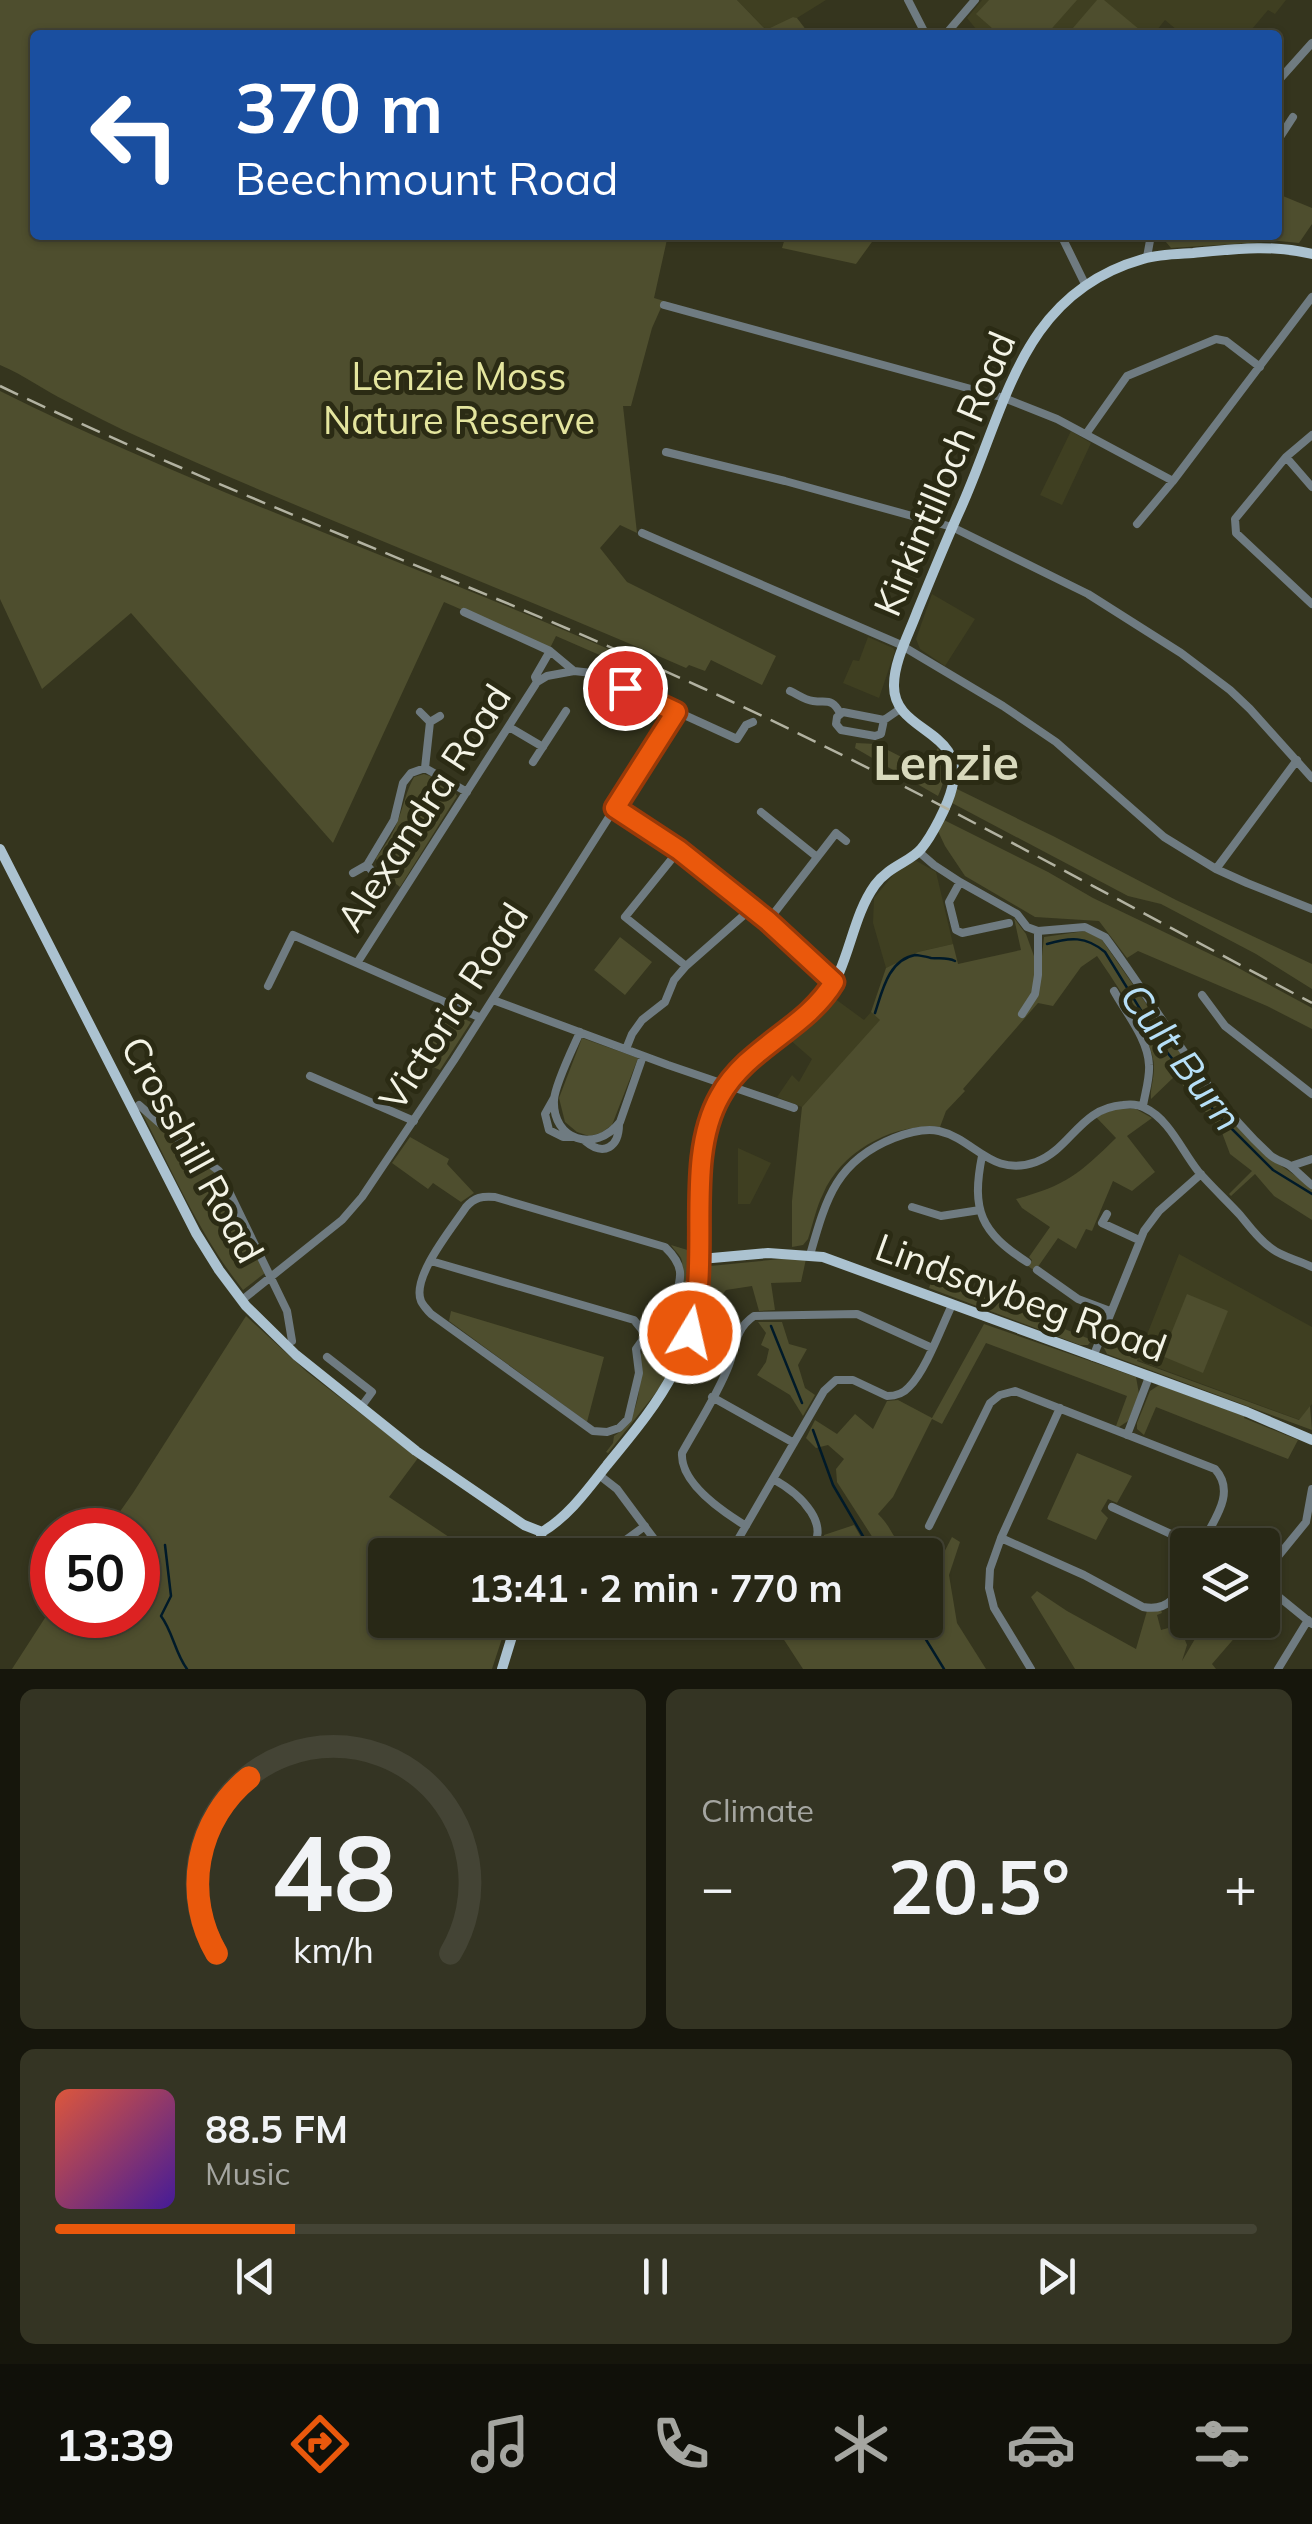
<!DOCTYPE html>
<meta charset="utf-8">
<style>
body{margin:0;font-family:Mulish,sans-serif;background:#343423;color:#f1f3f6;height:100vh;display:flex;flex-direction:column;font-size:38px;white-space:nowrap}
*{box-sizing:border-box;margin:0}
p{font-size:32px;color:#a5a6a1}
.icon{flex:none;width:55px;height:55px;fill:none;stroke:currentColor;stroke-width:2;stroke-linecap:round;stroke-linejoin:round}
.map{position:relative;height:1669px;overflow:hidden}
.sheet{display:flex;flex-direction:column;gap:20px;padding:20px;background:#16160c;flex:1}
.sheet>*{flex:none}
.guide{position:absolute;left:30px;top:30px;width:1252px;height:210px;border-radius:10px;box-shadow:0 2px 8px #0004,0 0 0 2px #444435;background:#1a4fa0;color:#fff;overflow:hidden}
.tools{position:absolute;left:1170px;top:1528px;display:grid;gap:20px}
.tools a{display:grid;place-items:center;width:110px;height:110px;border-radius:10px;background:#282816;box-shadow:0 2px 8px #0004,0 0 0 2px #444435;font-size:50px}
.speed{position:absolute;left:30px;top:1508px;display:flex;gap:20px;font-size:50px;font-weight:700;text-align:center}
.speed>*{display:grid;place-content:center;width:130px;height:130px;border-radius:50%;background:#282816;box-shadow:0 2px 8px #0004,0 0 0 2px #444435;line-height:1}
.speed .limit{border:15px solid #d22;background:#fff;color:#111}
.pin{position:absolute;display:grid;place-items:center;width:85px;height:85px;color:#fff;margin:-42px;border:5px solid #fff;border-radius:50%;box-shadow:0 2px 10px #0007}
.me{position:absolute;width:110px;margin:-55px;rotate:9deg;stroke-linejoin:round;filter:drop-shadow(0 0 8px #0008)}
.turn{display:flex;align-items:center;gap:35px;height:210px;padding:0 40px;font-size:45px}
.turn .icon{width:130px;height:130px;stroke-width:2.5}
.turn b{display:block;font-size:70px;line-height:85px}
.big{font-size:75px;font-weight:700;line-height:1.1}
.sheet .tile{flex:1;display:flex;flex-direction:column;justify-content:center;gap:15px;min-width:0;padding:0 35px;border-radius:15px;background:#343423}
.sheet .dial{align-items:center;gap:0}
.dial svg{height:260px;overflow:visible;fill:none;stroke:#444435;stroke-width:7;stroke-linecap:round;text-anchor:middle}
.dial text{fill:#f1f3f6;stroke:none}
.song{display:flex;align-items:center;gap:30px}
.cover{width:120px;height:120px;border-radius:15px;background:linear-gradient(135deg,hsl(10 70% 55%),hsl(260 70% 35%))}
.played{height:10px;border-radius:5px;background:linear-gradient(90deg,#ea580c 20%,#444435 20%)}
.keys{display:flex;justify-content:space-around;direction:ltr}
.heat{display:flex;justify-content:space-between;align-items:center;font-size:55px;direction:ltr}
.sheet .tiles{flex:1;display:grid;gap:20px;grid-template-columns:1fr 1fr}
.tile:last-child{grid-column:span 2}
.trip{position:absolute;left:368px;top:1538px;width:575px;height:100px;border-radius:10px;background:#282816;box-shadow:0 2px 8px #0004,0 0 0 2px #444435;font-weight:700;line-height:100px;text-align:center}
.menu{display:flex;height:160px;justify-content:space-around;align-items:center;background:#101009;color:#a5a6a1}
.menu .icon{width:70px;height:70px}
.menu .current{color:#ea580c}
.menu b{font-size:45px;color:#f1f3f6}
.map>svg:first-child{display:block}
.built{fill:#3f3f21}
.green{fill:#4e4e2e}
.lines{fill:none;stroke-linecap:round;stroke-linejoin:round}
.stream{stroke:#001a29;stroke-width:2.5}
.minor{stroke:#6f7b81;stroke-width:8}
.major{stroke:#abc2d0;stroke-width:10}
.rail{stroke:#b2b2a1;stroke-width:2.5;stroke-dasharray:20 10;stroke-linecap:butt}
.route-casing{stroke:#983908;stroke-width:25}
.route{stroke:#ea580c;stroke-width:18}
.labels{text-anchor:middle;stroke-width:10;stroke-linejoin:round;paint-order:stroke}
.park-label{font-size:38px;fill:#e4e59e;stroke:#2b2b14}
.street-label{font-size:38px;fill:#f3f3e5;stroke:#2b2b14}
.water-label{font-size:40px;font-style:italic;fill:#b6dff7;stroke:#2b2b14}
.district-label{font-size:48px;font-weight:bold;fill:#d8d9bc;stroke:#2b2b14}
</style>
<div class="map">
<svg width="1312" height="1669" viewBox="0 0 1312 1669">
<rect width="100%" height="100%" fill="#35351e"/>
<path class="built" d="M 737,0 L 826,0 L 797,18 L 793,17 L 767,31 Z
M 982,0 L 1286,0 L 1275,14 L 1268,10 L 1247,35 L 1183,35 L 1165,20 L 1153,35 L 981,35 L 967,18 Z
M 1071,431 L 1091,443 L 1062,505 L 1040,495 Z
M 932,594 L 975,619 L 945,666 L 920,649 L 916,639 Z
M 868,637 L 893,648 L 895,651 L 879,698 L 843,683 L 853,660 L 859,661 Z
M 913,859 L 936,872 L 953,944 L 918,952 L 886,968 L 873,923 L 874,898 L 893,875 Z
M 834,998 L 864,1020 L 871,1012 L 881,1020 L 802,1107 L 777,1097 L 792,1075 L 799,1082 L 812,1059 L 789,1039 L 822,1012 Z
M 738,1148 L 771,1163 L 750,1204 L 738,1204 Z
M 1179,1254 L 1312,1327 L 1312,1404 L 1300,1420 L 1137,1360 Z"/>
<path class="green" d="M 0,0 L 737,0 L 766,30 L 793,17 L 797,18 L 810,35 L 35,35 L 35,235 L 668,235 L 654,298 L 664,301 L 652,328 L 631,406 L 623,406 L 637,533 L 620,525 L 600,548 L 627,582 L 776,656 L 762,685 L 711,660 L 705,671 L 689,665 L 686,668 C 505,589 321,519 141,438 C 116,427 91,414 66,401 C 44,390 24,375 0,365 Z
M 989,0 L 1077,0 L 1046,35 L 1000,35 L 976,14 Z
M 1097,0 L 1104,0 L 1146,35 L 1067,35 Z
M 1278,194 L 1312,208 L 1312,224 L 1299,243 L 1279,241 L 1171,248 L 1160,235 L 1278,235 Z
M 786,235 L 877,235 L 856,264 L 782,248 Z
M 0,391 C 209,495 432,570 645,665 L 641,673 L 556,636 L 550,648 L 444,602 L 333,843 L 131,613 L 42,689 L 0,599 Z
M 856,743 L 876,744 L 923,768 L 938,748 C 946,766 947,777 938,796 L 855,748 Z
M 424,774 C 435,777 452,786 457,796 L 400,887 L 380,872 L 376,858 C 384,847 392,836 397,823 C 403,808 406,791 414,777 Z
M 957,789 L 1053,836 L 1176,900 L 1312,964 L 1312,989 L 1256,954 L 1161,904 L 1128,896 L 952,803 Z
M 942,819 L 1048,872 L 1093,898 L 1231,964 L 1312,1008 L 1312,1029 L 1267,1006 L 1138,951 L 1127,958 L 1099,921 L 1035,917 L 965,876 L 945,846 L 937,829 Z
M 1014,918 L 1026,934 L 1034,956 L 1042,956 L 1044,937 L 1085,931 L 1100,937 L 1199,1080 L 1220,1105 L 1264,1154 L 1312,1187 L 1312,1220 L 1274,1196 L 1255,1174 L 1231,1196 L 1229,1194 L 1252,1171 L 1230,1154 L 1221,1130 L 1175,1076 L 1151,1099 C 1150,1089 1154,1079 1154,1068 C 1155,1041 1113,979 1097,956 L 1081,967 L 1053,1006 L 1038,1003 L 963,1089 L 965,1091 L 946,1111 L 940,1127 C 894,1123 842,1150 823,1194 C 816,1208 813,1224 808,1239 L 803,1245 L 792,1247 L 792,1201 L 802,1107 L 880,1020 L 871,1012 L 886,968 L 918,952 L 953,944 L 958,964 L 1021,950 Z
M 620,937 L 652,962 L 625,995 L 594,970 Z
M 443,1009 L 471,1022 L 440,1070 L 414,1059 Z
M 582,1038 L 638,1058 L 612,1125 L 601,1133 L 589,1136 L 577,1132 L 565,1122 L 559,1098 Z
M 140,1109 L 217,1172 L 265,1273 L 243,1290 C 200,1236 172,1170 140,1109 Z
M 1115,1109 L 1136,1109 L 1152,1118 L 1127,1136 L 1155,1172 L 1132,1191 L 1113,1181 L 1092,1231 L 1086,1229 L 1076,1249 L 1058,1238 L 1035,1271 L 1028,1266 L 1032,1260 L 1029,1257 L 1050,1227 L 1022,1208 L 1016,1199 C 1067,1185 1079,1174 1116,1138 L 1096,1117 Z
M 410,1137 L 449,1159 L 447,1164 L 474,1193 L 461,1202 L 433,1183 L 428,1189 L 392,1163 Z
M 671,1245 L 694,1252 C 693,1271 693,1327 682,1341 C 675,1350 661,1344 653,1339 C 653,1320 663,1326 672,1315 C 679,1305 686,1269 681,1258 C 678,1253 674,1250 671,1245 Z
M 781,1259 L 806,1259 L 801,1282 L 771,1283 L 775,1310 L 759,1311 L 752,1286 L 726,1290 L 700,1322 L 710,1266 Z
M 933,1276 L 1092,1340 L 1088,1345 L 1080,1345 L 929,1288 Z
M 1187,1294 L 1228,1311 L 1203,1373 L 1162,1356 Z
M 451,1311 L 604,1357 L 587,1422 L 449,1321 Z
M 246,1316 L 307,1372 L 418,1458 L 389,1497 L 476,1555 L 385,1555 L 385,1620 L 508,1620 L 492,1669 L 12,1669 L 52,1607 L 52,1615 L 138,1615 L 138,1530 L 107,1530 L 133,1493 Z
M 758,1322 L 782,1322 L 789,1344 L 807,1349 L 798,1365 L 805,1388 L 815,1395 L 803,1416 L 790,1395 L 757,1375 L 766,1362 L 769,1349 L 761,1345 L 766,1333 Z
M 984,1324 L 1136,1377 L 1139,1394 L 1128,1421 L 1119,1427 L 1116,1426 L 1127,1396 L 986,1343 L 942,1424 L 932,1419 L 893,1497 L 878,1514 C 897,1533 890,1542 917,1555 L 834,1555 L 823,1543 L 824,1535 L 854,1525 L 865,1544 L 873,1538 L 837,1482 L 836,1469 L 844,1459 L 828,1445 L 816,1448 L 806,1438 L 815,1420 L 837,1434 L 855,1414 L 873,1429 L 887,1401 L 898,1400 L 932,1418 Z
M 1105,1337 L 1141,1349 L 1137,1361 L 1299,1420 L 1310,1406 L 1312,1430 L 1107,1354 L 1103,1346 Z
M 646,1349 L 664,1355 L 669,1360 L 670,1369 L 666,1380 L 608,1453 L 606,1452 L 613,1443 L 614,1436 C 640,1420 642,1383 639,1356 Z
M 1159,1385 L 1244,1416 L 1244,1418 L 1298,1440 L 1288,1459 L 1156,1407 L 1144,1435 L 1137,1429 L 1137,1423 L 1150,1391 Z
M 1077,1453 L 1132,1476 L 1117,1503 L 1108,1499 L 1101,1511 L 1108,1518 L 1096,1540 L 1047,1519 Z
M 952,1537 L 960,1542 L 949,1575 L 957,1623 L 986,1669 L 803,1669 L 777,1629 L 787,1620 L 925,1620 L 925,1559 L 938,1564 Z
M 1037,1591 L 1067,1611 L 1136,1649 L 1147,1611 L 1161,1610 L 1162,1613 L 1157,1615 L 1161,1630 L 1179,1625 L 1187,1645 L 1182,1661 L 1206,1620 L 1250,1620 L 1212,1664 L 1216,1669 L 1075,1669 L 1031,1597 Z"/>
<g class="lines">
<path class="stream" d="M 1047,944 C 1070,937 1086,936 1105,952 L 1166,1051 L 1216,1113 L 1273,1170 L 1312,1194
M 875,1013 C 882,992 888,960 915,955 C 917,955 928,957 931,958 C 940,959 947,957 955,961
M 771,1326 L 802,1403
M 813,1430 L 833,1485 L 874,1555
M 165,1545 L 171,1596 L 161,1616 C 173,1632 175,1653 187,1669
M 914,1620 L 944,1669"/>
<path class="minor" d="M 908,0 L 926,35
M 945,35 L 975,0
M 1278,81 L 1312,43
M 1278,140 L 1293,117
M 1061,235 L 1085,284
M 1147,257 L 1151,235
M 664,305 L 1004,398 L 1057,419 L 1173,481
M 1086,434 L 1127,376 L 1216,339 L 1226,341 L 1260,367
M 1312,435 L 1286,457 L 1235,519 L 1236,533 L 1312,604
M 666,452 L 785,481 L 952,527 L 1088,594 L 1181,653 L 1230,690 L 1250,709 L 1312,778
M 1286,457 L 1312,487
M 1137,524 L 1173,481 L 1312,297
M 642,533 L 899,644 L 1003,706 L 1056,742 L 1164,837 L 1216,869 L 1247,883 L 1312,909
M 464,612 L 550,651 L 574,671 L 592,673 L 737,739 L 746,725 L 753,722
M 537,682 L 547,676 L 574,671
M 790,691 C 797,694 805,700 813,701 C 828,703 832,698 840,713
M 420,712 L 430,722 L 440,716
M 884,720 L 881,734 L 875,736 L 841,730 L 836,724 L 837,717 L 843,712 L 884,720 L 900,709
M 509,727 L 543,747
M 533,762 L 566,711
M 425,768 L 430,722
M 615,808 L 679,850 L 768,921 L 834,982
M 761,812 L 817,857
M 679,850 L 625,917 L 686,966
M 919,852 L 934,865 L 960,882 L 1017,914 L 1027,927 L 1038,931 L 1038,975 L 1035,994 L 1022,1014
M 367,865 L 394,820 L 403,783 L 411,773 L 425,768 L 467,792
M 1216,869 L 1297,760
M 353,873 L 367,865 L 377,877
M 960,882 L 949,902 L 956,930 L 962,933 L 1009,923
M 768,921 L 836,833 L 846,841
M 1038,931 L 1085,927 L 1105,937 C 1159,1009 1202,1092 1269,1154 C 1275,1160 1282,1161 1289,1165 C 1296,1170 1304,1179 1312,1185
M 357,963 L 537,682 L 535,677 L 550,651
M 268,986 L 293,935 L 481,1018
M 1114,991 C 1126,1013 1148,1039 1149,1065 C 1150,1078 1145,1093 1143,1106
M 1202,995 L 1225,1026 L 1312,1094
M 493,1000 L 668,1065 L 794,1108
M 580,1032 C 573,1048 555,1084 554,1100 C 552,1140 595,1154 620,1122 L 643,1056
M 626,1049 L 632,1034 L 642,1020 L 665,1002 L 674,980 L 686,966 L 752,908
M 310,1076 L 414,1121
M 554,1098 L 545,1114 L 549,1130 L 563,1137 L 573,1137
M 139,1105 L 173,1135 L 219,1171 L 287,1311 L 292,1341
M 585,1141 C 604,1157 619,1147 619,1124
M 982,1156 C 971,1211 981,1232 1027,1262
M 1291,1166 L 1312,1159
M 912,1207 L 941,1216 L 980,1210
M 1107,1214 L 1102,1223 L 1139,1240
M 810,1255 C 826,1199 836,1161 894,1138 C 907,1133 925,1128 939,1131 C 975,1139 991,1178 1036,1162 C 1071,1149 1080,1108 1123,1105 C 1130,1104 1138,1104 1145,1108 C 1169,1119 1182,1151 1198,1171 C 1211,1186 1226,1200 1240,1215 C 1249,1226 1259,1240 1271,1248 C 1282,1257 1299,1260 1312,1267
M 431,1261 L 634,1320 L 655,1346 L 683,1355
M 1037,1270 L 1078,1299 L 1110,1311
M 242,1300 L 342,1220 L 362,1197 L 454,1060 L 676,712
M 642,1330 L 672,1310 C 679,1281 689,1270 665,1247 L 495,1197 C 482,1196 475,1197 466,1207 C 453,1227 411,1277 421,1301 C 422,1304 429,1312 431,1314 L 593,1431 L 607,1432 L 619,1428 L 628,1419 L 639,1373 L 636,1349 L 646,1335
M 327,1357 L 372,1392 L 361,1407
M 1093,1357 L 1144,1231 L 1159,1211 L 1201,1174
M 712,1397 L 794,1443
M 1127,1435 L 1149,1377
M 599,1475 L 617,1489 L 666,1555
M 773,1479 C 799,1493 837,1527 806,1555
M 1112,1507 L 1195,1545
M 746,1526 C 723,1512 680,1483 682,1453 C 698,1424 717,1396 729,1365 C 736,1346 735,1329 754,1316 L 857,1314 L 932,1348
M 929,1526 L 990,1403 L 1000,1395 L 1015,1391 L 1215,1469 C 1237,1493 1213,1521 1201,1545
M 1001,1538 L 1084,1575 L 1143,1607 C 1169,1612 1178,1595 1188,1574
M 605,1555 L 645,1526
M 729,1555 L 824,1391 L 836,1380 L 853,1380 L 887,1396 C 896,1396 903,1394 909,1387 C 926,1370 941,1328 952,1305
M 1262,1576 L 1306,1522 L 1312,1489
M 1262,1583 L 1312,1624
M 1031,1669 L 994,1608 L 989,1588 L 990,1569 L 1001,1538 L 1060,1408
M 1278,1669 L 1308,1620"/>
<path class="major" d="M 0,849 L 196,1233 L 219,1270 L 246,1306 L 296,1355 L 416,1451 L 524,1525 L 542,1532
M 701,1259 L 768,1253 L 823,1257 L 1247,1412 L 1312,1440
M 537,1555 L 542,1532 C 569,1516 588,1489 607,1465 C 665,1395 696,1355 701,1260 C 703,1207 692,1150 717,1100 C 740,1055 790,1038 822,1001 C 850,968 850,920 875,885 C 889,866 910,862 921,849 C 932,836 948,805 952,788 C 968,728 893,734 894,685 C 894,661 909,634 917,612 C 931,578 945,543 960,510 C 1006,409 1019,294 1143,259 C 1159,254 1177,254 1193,253 C 1234,249 1272,244 1312,254
M 502,1669 L 517,1620"/>
<path class="rail" d="M 0,386 C 236,499 484,587 722,697 C 922,790 1116,900 1312,1003"/>
</g>
<g class="lines">
<g class="route-casing">
<path id="route" d="M 625,688 L 676,712 L 615,808 L 679,850 L 768,921 L 834,982 C 806,1029 747,1047 720,1096 C 683,1161 712,1258 690,1333"/>
</g>
<use href="#route" class="route"/>
</g>
<g class="labels">
<g class="park-label">
<text x="459" y="390">Lenzie Moss<tspan x="459" dy="44">Nature Reserve</tspan></text>
</g>
<g class="street-label">
<text transform="translate(945 474) rotate(-67)" y="13">Kirkintilloch Road</text>
<text transform="translate(424 808) rotate(-57)" y="13">Alexandra Road</text>
<text transform="translate(454 1007) rotate(-57)" y="13">Victoria Road</text>
<text transform="translate(192 1150) rotate(61)" y="13">Crosshill Road</text>
<text transform="translate(1021 1298) rotate(20)" y="13">Lindsaybeg Road</text>
</g>
<g class="water-label">
<text transform="translate(1181 1057) rotate(53)" y="14">Cult Burn</text>
</g>
<g class="district-label">
<text x="946" y="780">Lenzie</text>
</g>
</g>
</svg>
<div class="tools">
<a><svg class="icon" aria-label="layers" viewBox="0 0 24 24"><path d="M12 4l9 5-9 5-9-5zM3 14l9 5 9-5"/></svg></a>
</div>
<div class="speed"><div class="limit">50</div></div>
<div class="pin" style="left:625px;top:688px;background:#d93025"><svg class="icon" aria-label="arrive" viewBox="0 0 24 24"><path d="M6 21V4h12l-3 4 3 4H6"/></svg></div>
<svg class="me" style="left:690px;top:1333px" viewBox="-20 -20 40 40"><circle r="17" fill="#ea580c" stroke="#fff" stroke-width="3"/><path d="M0-11L8 9 0 5-8 9z" fill="#fff"/></svg>
<div class="trip">13:41 · 2 min · 770 m</div>
<div class="guide">
<div class="turn"><svg class="icon" aria-label="left" viewBox="0 0 24 24"><path d="M17 20v-9H6M10 6l-5 5 5 5"/></svg><div><b>370 m</b>Beechmount Road</div></div>
</div>
</div>
<section class="sheet">
<div class="tiles">
<div class="tile dial"><svg viewBox="0 0 100 80">
<path d="M14 69A42 42 0 1 1 86 69"/>
<path d="M14 69A42 42 0 0 1 24 15" stroke="#ea580c"/>
<text x="50" y="56" font-size="32" font-weight="700">48</text>
<text x="50" y="72" font-size="11">km/h</text>
</svg></div>
<div class="tile"><p>Climate</p>
<div class="heat"><a>−</a><b class="big">20.5°</b><a>+</a></div>
</div>
<div class="tile">
<div class="song"><i class="cover"></i><div><b>88.5 FM</b><p>Music</p></div></div>
<div class="played"></div>
<div class="keys"><svg class="icon" aria-label="previous" viewBox="0 0 24 24"><path d="M18 5L8 12l10 7zM5 5v14"/></svg><svg class="icon" aria-label="pause" viewBox="0 0 24 24"><path d="M8 5v14M16 5v14"/></svg><svg class="icon" aria-label="next" viewBox="0 0 24 24"><path d="M6 5l10 7-10 7zM19 5v14"/></svg></div>
</div>
</div>
</section>
<nav class="menu">
<b>13:39</b>
<svg class="icon current" aria-label="directions" viewBox="0 0 24 24"><path d="M12 3l9 9-9 9-9-9zM9 14v-3h6M13 9l2 2-2 2"/></svg>
<svg class="icon" aria-label="music" viewBox="0 0 24 24"><path d="M9 18V5l10-2v13"/><circle cx="6" cy="18" r="3"/><circle cx="16" cy="16" r="3"/></svg>
<svg class="icon" aria-label="phone" viewBox="0 0 24 24"><path d="M5 4h4l2 5-3 2q2 4 5 5l2-3 5 2v4C11 20 4 13 5 4z"/></svg>
<svg class="icon" aria-label="climate" viewBox="0 0 24 24"><path d="M12 3v18M4 7l16 10M4 17L20 7"/></svg>
<svg class="icon" aria-label="car" viewBox="0 0 24 24"><path d="M5 17H2v-5l4-1 3-4h7l3 4 3 1v5h-3M9 17h6M6 11h13"/><circle cx="7" cy="17" r="2"/><circle cx="17" cy="17" r="2"/></svg>
<svg class="icon" aria-label="filters" viewBox="0 0 24 24"><path d="M4 7h16M4 17h16"/><circle cx="9" cy="7" r="2"/><circle cx="15" cy="17" r="2"/></svg>
</nav>
